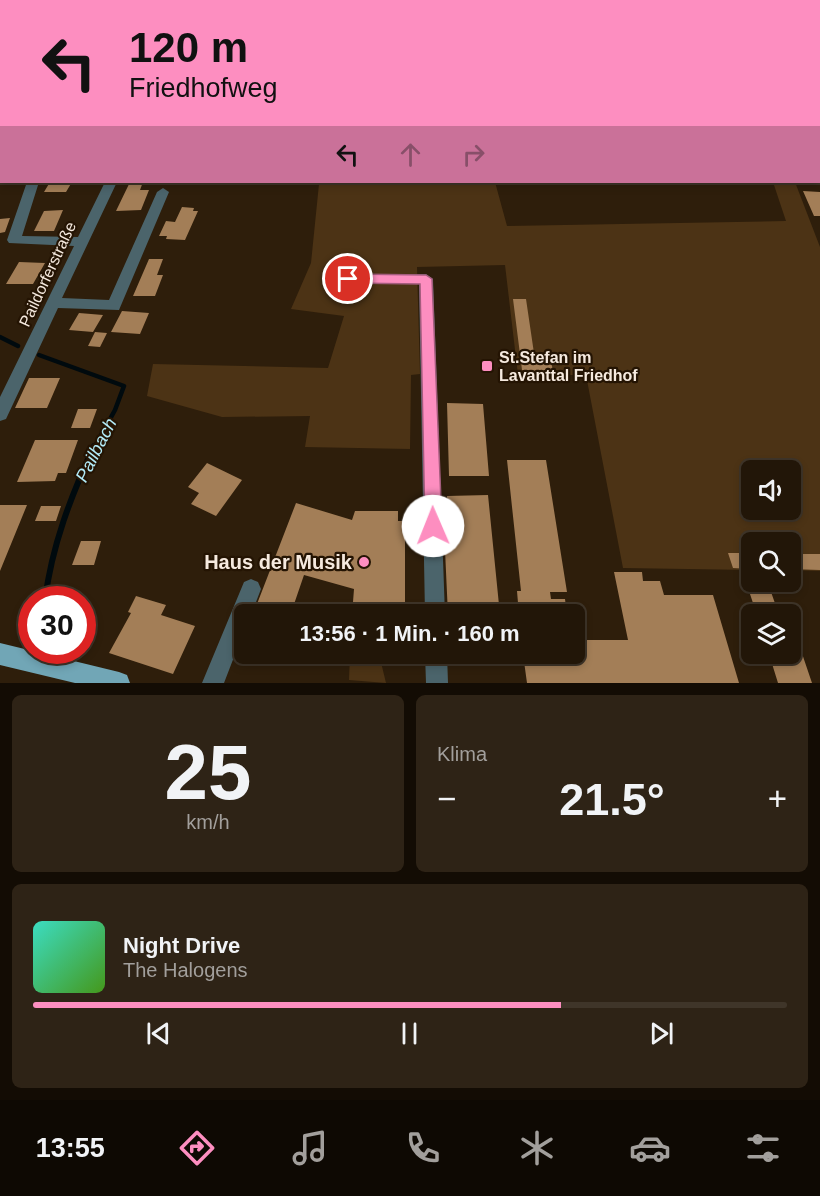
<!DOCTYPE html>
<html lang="de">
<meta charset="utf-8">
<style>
body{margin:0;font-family:Helvetica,sans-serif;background:#2e2316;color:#f1f3f6;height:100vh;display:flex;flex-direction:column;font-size:22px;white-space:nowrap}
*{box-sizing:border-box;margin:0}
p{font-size:20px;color:#a29f9c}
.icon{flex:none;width:33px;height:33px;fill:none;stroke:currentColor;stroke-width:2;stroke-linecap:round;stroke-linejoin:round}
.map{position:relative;height:683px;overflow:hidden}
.drawer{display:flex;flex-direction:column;gap:12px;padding:12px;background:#130c04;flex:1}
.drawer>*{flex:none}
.banner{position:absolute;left:0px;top:0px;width:820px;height:183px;box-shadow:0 3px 9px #0003,0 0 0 2px #3f3529;background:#fd8ec0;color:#111;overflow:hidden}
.fabs{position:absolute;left:741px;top:460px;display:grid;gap:12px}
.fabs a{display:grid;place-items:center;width:60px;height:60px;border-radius:9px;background:#221608;box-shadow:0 3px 9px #0003,0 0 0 2px #3f3529;font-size:30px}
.speed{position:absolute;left:18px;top:586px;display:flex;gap:12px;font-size:30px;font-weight:700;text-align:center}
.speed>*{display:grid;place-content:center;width:78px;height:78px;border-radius:50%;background:#221608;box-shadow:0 3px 9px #0003,0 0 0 2px #3f3529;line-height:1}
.speed .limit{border:9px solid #d22;background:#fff;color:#111}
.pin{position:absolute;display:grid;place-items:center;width:51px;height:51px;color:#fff;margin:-26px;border:3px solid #fff;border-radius:50%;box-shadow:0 2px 6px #0007}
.me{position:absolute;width:66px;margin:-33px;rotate:359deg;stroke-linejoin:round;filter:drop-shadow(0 0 4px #0008)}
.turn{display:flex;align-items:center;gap:21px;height:126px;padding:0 30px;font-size:27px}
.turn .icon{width:78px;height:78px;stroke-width:2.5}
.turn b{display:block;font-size:42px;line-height:51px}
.lanes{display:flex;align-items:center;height:57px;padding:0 30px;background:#0003;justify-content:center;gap:30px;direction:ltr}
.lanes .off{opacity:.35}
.big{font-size:45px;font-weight:700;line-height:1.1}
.drawer .card{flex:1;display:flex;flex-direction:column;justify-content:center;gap:9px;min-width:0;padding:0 21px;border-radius:9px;background:#2e2316}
.drawer .dial{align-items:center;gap:0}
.dial b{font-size:78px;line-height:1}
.song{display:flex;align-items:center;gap:18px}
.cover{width:72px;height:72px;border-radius:9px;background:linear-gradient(135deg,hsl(170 70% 55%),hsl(100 70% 35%))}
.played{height:6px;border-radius:3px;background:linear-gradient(90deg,#fd8ec0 70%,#3f3529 70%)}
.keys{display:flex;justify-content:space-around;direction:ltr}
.heat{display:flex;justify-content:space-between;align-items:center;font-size:33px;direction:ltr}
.drawer .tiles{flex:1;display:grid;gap:12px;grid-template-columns:1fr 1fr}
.card:last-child{grid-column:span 2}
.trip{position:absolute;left:234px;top:604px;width:351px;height:60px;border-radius:9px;background:#221608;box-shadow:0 3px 9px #0003,0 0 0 2px #3f3529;font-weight:700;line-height:60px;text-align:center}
.dock{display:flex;height:96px;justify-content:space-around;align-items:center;background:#0e0903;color:#a29f9c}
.dock .icon{width:42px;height:42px}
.dock .current{color:#fd8ec0}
.dock b{font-size:27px;color:#f1f3f6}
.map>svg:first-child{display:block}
.green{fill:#4c3315;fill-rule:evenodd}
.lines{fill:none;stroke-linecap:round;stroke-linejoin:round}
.stream-far3{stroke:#000a0e;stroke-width:3}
.stream-far2{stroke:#000a0e;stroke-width:4}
.stream-far1{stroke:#000a0e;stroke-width:4.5}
.stream{stroke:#000a0e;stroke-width:6}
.building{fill:#a37e57}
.minor{fill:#4b646b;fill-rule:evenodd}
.major{fill:#71a6b6;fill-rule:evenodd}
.route{fill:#fd8ec0;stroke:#a45c7d;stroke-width:1.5}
.poi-dot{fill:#fd8ec0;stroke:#241403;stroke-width:2}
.labels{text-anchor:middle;stroke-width:4.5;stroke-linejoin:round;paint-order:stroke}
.street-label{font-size:16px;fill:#f6eadf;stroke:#241403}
.poi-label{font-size:16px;font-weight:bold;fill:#f6eadf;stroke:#241403;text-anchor:start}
.water-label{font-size:18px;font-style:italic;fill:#b3ecf9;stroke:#241403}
.near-poi-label{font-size:20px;font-weight:bold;fill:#f6eadf;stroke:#241403;text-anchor:end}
</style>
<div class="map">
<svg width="820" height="683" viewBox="0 0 820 683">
<rect width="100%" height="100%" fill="#2e1e0b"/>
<path class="green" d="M 408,182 L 495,182 L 507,226 L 786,221 L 773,182 L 795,182 L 820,247 L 820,571 L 791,570 L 790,543 L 752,543 L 751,570 L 623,568 L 586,375 L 518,375 L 505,265 L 417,267 L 420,374 L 411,375 L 410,449 L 305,447 L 310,416 L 222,417 L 147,396 L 153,364 L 328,368 L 344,316 L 291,309 L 311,263 L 319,184 ZM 752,471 L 790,471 L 790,510 L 752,510 Z
M 350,654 L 379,654 L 386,683 L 349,680 Z"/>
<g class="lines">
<path class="stream-far3" d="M 136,2 L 142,0
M 0,110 L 2,112"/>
<path class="stream-far2" d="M 0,120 L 2,117"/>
<path class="stream-far1" d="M 0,337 L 18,346
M 39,355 L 124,386 L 115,410 L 94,448"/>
<path class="stream" d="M 45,600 C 52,545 71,496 94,446"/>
</g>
<path class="building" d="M 50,182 L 72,182 L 66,192 L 44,192 Z
M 130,182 L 143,182 L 140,190 L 149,190 L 141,210 L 116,211 Z
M 803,191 L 820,192 L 820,216 L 814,216 Z
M 182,207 L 194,208 L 193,211 L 198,211 L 185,240 L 166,239 L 167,236 L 159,236 L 166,221 L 175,222 Z
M 63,210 L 54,231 L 34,231 L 44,211 Z
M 10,218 L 5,232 L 0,233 L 0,219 Z
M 149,259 L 163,259 L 157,275 L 163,275 L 155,296 L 133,296 Z
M 19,262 L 45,263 L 33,284 L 6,284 Z
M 513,299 L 526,299 L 535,360 L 551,360 L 553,372 L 522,370 Z
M 122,311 L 149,313 L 140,334 L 111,332 Z
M 79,313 L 103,315 L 93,332 L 69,330 Z
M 95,332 L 107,333 L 100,347 L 88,346 Z
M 29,378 L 60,378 L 47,408 L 15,408 Z
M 447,403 L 483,404 L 489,476 L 449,476 Z
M 78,409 L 97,409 L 90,428 L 71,428 Z
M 35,440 L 78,440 L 66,473 L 58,473 L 55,481 L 17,482 Z
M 507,460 L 546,460 L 567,592 L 550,592 L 551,599 L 565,599 L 567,615 L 519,615 L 517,591 L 521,591 Z
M 207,463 L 242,480 L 216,516 L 191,504 L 199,493 L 188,487 Z
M 488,495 L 500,615 L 448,615 L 445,550 L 450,550 L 447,496 Z
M 296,503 L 352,520 L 355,511 L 398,511 L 398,521 L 405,521 L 405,613 L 397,615 L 352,615 L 354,589 L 304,575 L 291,613 L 257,604 Z
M 0,505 L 27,505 L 0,571 Z
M 41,506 L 61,506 L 56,521 L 35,521 Z
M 81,541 L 101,541 L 94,565 L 72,565 Z
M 728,553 L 752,553 L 752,569 L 733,568 Z
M 790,554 L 820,554 L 820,570 L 790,569 Z
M 614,572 L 642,572 L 643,581 L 660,581 L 664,595 L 713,595 L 739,683 L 527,683 L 523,654 L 574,654 L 574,622 L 584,621 L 587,640 L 628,640 Z
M 748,588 L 770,589 L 778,612 L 788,612 L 789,615 L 757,615 Z
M 136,596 L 166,605 L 161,615 L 195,626 L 173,674 L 109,653 L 131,613 L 128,612 Z
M 791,621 L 812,683 L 778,683 L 769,654 L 790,654 Z
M 450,654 L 497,654 L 498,660 L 451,660 Z"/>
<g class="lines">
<path class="minor" d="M 164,0 L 172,0 L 163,2 Z
M 213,0 L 221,0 L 212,2 Z
M 819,111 L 820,111 L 820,119 L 819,119 Z
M 27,182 L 39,182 L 22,236 L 78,237 L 105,182 L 117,182 L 62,298 L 109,300 L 157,192 L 163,188 L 169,192 L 119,310 L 58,308 L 6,419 L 0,421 L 0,397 L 74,246 L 9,243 L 7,240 Z
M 340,274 L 426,274 L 433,279 L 445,615 L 425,615 L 419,284 L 340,284 L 333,279 Z
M 251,579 L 258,582 L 261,589 L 251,615 L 244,615 L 244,631 L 224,683 L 202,683 L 244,582 Z
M 425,654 L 447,654 L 448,683 L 426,683 Z"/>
<path class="major" d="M 0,643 L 119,672 L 127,675 L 130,683 L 75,683 L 0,665 Z"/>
</g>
<path class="route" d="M 348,274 L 426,275 L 432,279 L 442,526 L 439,532 L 433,534 L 427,532 L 425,526 L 420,284 L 348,283 L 342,279 Z"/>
<g class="poi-dot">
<rect x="481" y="360" width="12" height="12" rx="3"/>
<circle cx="364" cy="562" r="6"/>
</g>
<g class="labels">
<g class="street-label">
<text transform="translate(47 274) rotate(-65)" y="6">Paildorferstraße</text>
</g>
<g class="poi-label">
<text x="499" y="363">St.Stefan im<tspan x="499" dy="18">Lavanttal Friedhof</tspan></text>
</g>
<g class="water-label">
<text transform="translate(96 450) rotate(-63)" y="6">Pailbach</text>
</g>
<g class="near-poi-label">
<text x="352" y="569">Haus der Musik</text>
</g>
</g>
</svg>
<div class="fabs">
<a><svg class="icon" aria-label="sound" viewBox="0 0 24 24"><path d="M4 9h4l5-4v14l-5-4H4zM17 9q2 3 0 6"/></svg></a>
<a><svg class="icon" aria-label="search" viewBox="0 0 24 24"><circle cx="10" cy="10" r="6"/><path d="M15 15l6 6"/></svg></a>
<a><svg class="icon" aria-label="layers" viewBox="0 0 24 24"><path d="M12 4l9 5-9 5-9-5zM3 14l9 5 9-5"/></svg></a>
</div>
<div class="speed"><div class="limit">30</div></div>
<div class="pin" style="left:348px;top:279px;background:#d93025"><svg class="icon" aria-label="arrive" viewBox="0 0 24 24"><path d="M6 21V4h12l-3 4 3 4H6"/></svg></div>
<svg class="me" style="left:433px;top:526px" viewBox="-20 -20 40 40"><circle r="19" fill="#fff"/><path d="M0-13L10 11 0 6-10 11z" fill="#fd8ec0"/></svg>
<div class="trip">13:56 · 1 Min. · 160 m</div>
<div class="banner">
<div class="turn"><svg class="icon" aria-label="left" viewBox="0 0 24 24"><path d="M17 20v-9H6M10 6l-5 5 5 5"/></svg><div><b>120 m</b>Friedhofweg</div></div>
<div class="lanes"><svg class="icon" aria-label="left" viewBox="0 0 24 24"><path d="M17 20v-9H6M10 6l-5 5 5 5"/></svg><svg class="icon off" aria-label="ahead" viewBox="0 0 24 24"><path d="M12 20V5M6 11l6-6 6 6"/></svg><svg class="icon off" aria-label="right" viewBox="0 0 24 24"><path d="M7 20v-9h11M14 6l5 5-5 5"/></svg></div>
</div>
</div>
<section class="drawer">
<div class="tiles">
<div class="card dial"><b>25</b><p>km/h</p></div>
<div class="card"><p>Klima</p>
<div class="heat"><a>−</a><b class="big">21.5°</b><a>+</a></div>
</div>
<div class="card">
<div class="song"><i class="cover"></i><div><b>Night Drive</b><p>The Halogens</p></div></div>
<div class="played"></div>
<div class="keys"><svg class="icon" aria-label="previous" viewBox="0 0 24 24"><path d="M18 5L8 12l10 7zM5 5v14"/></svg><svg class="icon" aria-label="pause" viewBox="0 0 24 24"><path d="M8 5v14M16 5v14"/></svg><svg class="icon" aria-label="next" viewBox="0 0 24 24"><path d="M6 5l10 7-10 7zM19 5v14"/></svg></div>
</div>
</div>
</section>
<nav class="dock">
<b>13:55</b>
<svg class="icon current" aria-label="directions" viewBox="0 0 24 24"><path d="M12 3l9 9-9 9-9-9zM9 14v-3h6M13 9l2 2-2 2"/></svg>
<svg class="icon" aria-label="music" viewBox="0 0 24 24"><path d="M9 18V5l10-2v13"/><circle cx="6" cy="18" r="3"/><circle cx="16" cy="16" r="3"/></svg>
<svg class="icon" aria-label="phone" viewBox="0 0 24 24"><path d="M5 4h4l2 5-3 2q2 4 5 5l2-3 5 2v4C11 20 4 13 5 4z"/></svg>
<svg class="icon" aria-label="climate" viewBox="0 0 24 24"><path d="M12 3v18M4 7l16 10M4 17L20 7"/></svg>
<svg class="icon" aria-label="car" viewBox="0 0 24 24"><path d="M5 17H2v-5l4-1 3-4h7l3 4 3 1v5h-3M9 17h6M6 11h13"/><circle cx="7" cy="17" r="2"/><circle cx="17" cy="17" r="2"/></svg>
<svg class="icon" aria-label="filters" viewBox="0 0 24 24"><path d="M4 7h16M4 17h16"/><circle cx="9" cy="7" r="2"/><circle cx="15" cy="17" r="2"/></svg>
</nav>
